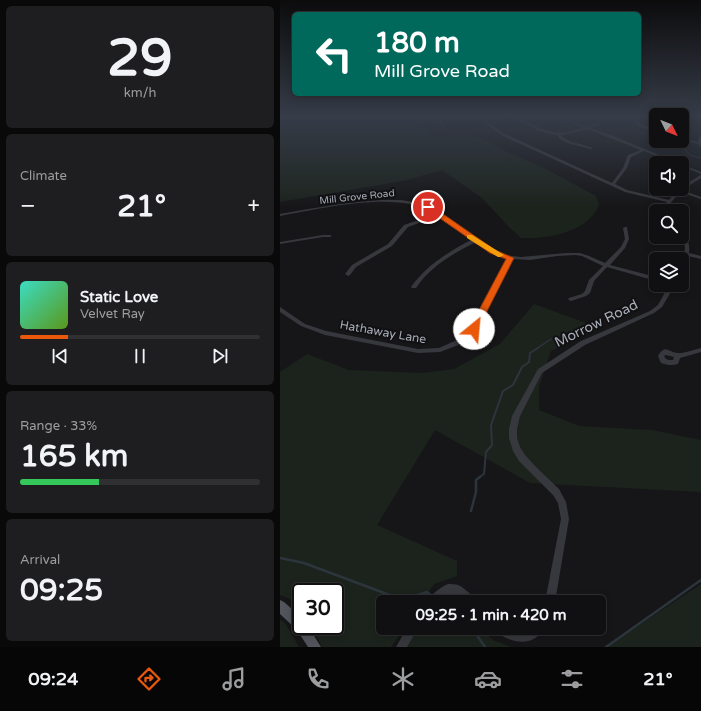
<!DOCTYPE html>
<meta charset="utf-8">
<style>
body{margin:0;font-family:"Varela Round",sans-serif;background:#1e1e20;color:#f1f3f6;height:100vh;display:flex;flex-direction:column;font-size:15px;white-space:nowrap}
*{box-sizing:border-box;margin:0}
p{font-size:13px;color:#9c9d9f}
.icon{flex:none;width:22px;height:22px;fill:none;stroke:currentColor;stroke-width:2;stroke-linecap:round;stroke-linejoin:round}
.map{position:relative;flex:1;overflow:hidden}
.side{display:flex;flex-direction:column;gap:6px;padding:6px;background:#09090a;width:280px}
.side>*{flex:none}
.hud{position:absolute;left:12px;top:12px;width:349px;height:84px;border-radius:6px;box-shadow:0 2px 10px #0003,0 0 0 1px #303032;background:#00695c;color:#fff;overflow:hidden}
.needle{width:26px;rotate:133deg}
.buttons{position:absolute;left:369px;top:108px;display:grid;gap:8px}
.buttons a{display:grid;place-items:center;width:40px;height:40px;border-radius:6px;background:#101012;box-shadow:0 2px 10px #0003,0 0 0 1px #303032;font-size:20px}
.speed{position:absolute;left:12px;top:583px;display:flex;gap:8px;font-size:20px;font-weight:700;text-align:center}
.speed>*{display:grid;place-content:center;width:52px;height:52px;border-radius:50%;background:#101012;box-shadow:0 2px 10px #0003,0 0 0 1px #303032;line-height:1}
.speed .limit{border:2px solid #111;border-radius:6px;background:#fff;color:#111}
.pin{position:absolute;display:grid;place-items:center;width:34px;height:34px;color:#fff;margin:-17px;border:2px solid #fff;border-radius:50%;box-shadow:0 1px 4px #0007}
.me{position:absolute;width:44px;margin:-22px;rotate:28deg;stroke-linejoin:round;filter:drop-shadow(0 0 3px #0008)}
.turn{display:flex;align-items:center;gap:14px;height:84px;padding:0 16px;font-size:18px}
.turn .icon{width:52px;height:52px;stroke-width:2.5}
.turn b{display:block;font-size:28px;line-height:34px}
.big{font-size:30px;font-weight:700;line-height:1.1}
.side .card{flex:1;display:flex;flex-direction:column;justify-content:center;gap:6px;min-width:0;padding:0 14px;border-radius:6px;background:#1e1e20}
.side .dial{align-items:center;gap:0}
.dial b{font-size:52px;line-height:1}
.song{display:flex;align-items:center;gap:12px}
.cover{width:48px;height:48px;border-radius:6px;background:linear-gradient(135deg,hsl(170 70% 55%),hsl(90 70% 35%))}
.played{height:4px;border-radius:2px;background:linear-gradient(90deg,#ea580c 20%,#303032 20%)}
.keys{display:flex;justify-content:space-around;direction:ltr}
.heat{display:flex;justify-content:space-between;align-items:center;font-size:22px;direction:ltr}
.charge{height:6px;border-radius:3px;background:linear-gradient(90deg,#34c759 33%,#303032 0)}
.trip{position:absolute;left:96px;top:595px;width:230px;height:40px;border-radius:6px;background:#101012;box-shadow:0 2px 10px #0003,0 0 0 1px #303032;font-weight:700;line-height:40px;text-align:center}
.tabs{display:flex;height:64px;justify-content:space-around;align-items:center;background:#060607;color:#9c9d9f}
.tabs .icon{width:28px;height:28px}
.tabs .active{color:#ea580c}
.tabs b{font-size:18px;color:#f1f3f6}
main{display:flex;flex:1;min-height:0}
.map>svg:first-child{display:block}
.green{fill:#1c231d}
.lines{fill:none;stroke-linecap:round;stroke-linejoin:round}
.stream-far3{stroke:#2c353c;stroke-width:1}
.stream-far2{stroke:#2c353c;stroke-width:1.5}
.stream-far1{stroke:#2c353c;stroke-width:2}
.stream{stroke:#2c353c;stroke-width:2.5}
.minor{fill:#37383d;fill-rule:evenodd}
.major{fill:#53555c;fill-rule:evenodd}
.route{fill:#ea580c;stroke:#983908}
.slow{fill:#f59e0b}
.labels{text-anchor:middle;stroke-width:4;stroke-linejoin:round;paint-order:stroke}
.far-street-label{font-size:10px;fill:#a8adb8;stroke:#111113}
.street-label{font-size:12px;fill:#a8adb8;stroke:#111113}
.near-street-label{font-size:14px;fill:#a8adb8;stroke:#111113}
</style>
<main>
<section class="side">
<div class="card dial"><b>29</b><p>km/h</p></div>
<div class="card"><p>Climate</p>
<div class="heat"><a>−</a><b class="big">21°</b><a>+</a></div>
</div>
<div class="card">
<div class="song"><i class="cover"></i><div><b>Static Love</b><p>Velvet Ray</p></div></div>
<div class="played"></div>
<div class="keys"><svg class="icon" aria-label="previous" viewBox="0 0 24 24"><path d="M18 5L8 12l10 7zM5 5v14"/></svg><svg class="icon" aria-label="pause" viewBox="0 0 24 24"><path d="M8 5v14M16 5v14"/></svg><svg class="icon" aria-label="next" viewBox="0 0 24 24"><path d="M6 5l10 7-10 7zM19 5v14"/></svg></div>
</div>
<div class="card"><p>Range · 33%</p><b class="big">165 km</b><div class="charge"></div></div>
<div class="card"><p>Arrival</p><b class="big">09:25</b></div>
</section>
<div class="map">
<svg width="421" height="647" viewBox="0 0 421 647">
<rect width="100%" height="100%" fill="#161618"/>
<path class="green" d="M 0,117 L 132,117 L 130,121 L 153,137 L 188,134 L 207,141 L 223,150 L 264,168 L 316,196 L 319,205 C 307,233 268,239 241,238 L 229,227 L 202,198 L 162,170 L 123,181 L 0,202 Z
M 254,304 L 320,328 L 271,351 L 259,387 L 259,410 L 299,426 L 372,430 L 421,440 L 421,492 L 250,483 L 155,430 L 97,525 L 177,561 L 177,576 L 154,584 L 142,602 L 103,602 L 103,628 L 124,628 L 111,647 L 42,647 L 31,626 L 55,626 L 55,592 L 21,592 L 21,613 L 10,599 L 0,595 L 0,372 L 27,354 L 69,370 L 142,373 L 174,369 L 220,344 Z
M 421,584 L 421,647 L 327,647 Z
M 0,620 L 5,623 L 19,647 L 0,647 Z
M 137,628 L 201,628 L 213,640 L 231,647 L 125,647 Z"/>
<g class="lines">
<path class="stream-far3" d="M 405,149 L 410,155 L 421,158"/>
<path class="stream-far2" d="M 256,349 L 271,339"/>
<path class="stream-far1" d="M 198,478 L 204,474 L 206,452 L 212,445 L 211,425 L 223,391 L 233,385 L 242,367 L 249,362 L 250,353 L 258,348"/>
<path class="stream" d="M 191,511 L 196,492 L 196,480 L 200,477
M 0,558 L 24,563 L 123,600 L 147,592 L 152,596
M 192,628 L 205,647
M 173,630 L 174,628
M 326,647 L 421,580"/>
<path class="minor" d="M 157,117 L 159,117 L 165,127 L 163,127 Z
M 198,117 L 201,117 L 223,133 L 332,183 L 343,168 L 348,155 L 361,150 L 307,129 L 292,133 L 280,135 C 289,144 302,143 313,148 L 311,149 L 287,143 L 279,138 L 277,135 L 270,134 L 257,130 L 233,117 L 236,117 C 264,130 273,138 304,128 L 277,117 L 281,117 L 307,127 L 319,123 L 319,125 L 310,128 L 331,135 L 398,163 L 393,163 L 364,151 L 351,157 L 347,168 L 335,184 L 347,190 L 389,200 L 398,189 L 402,189 L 402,186 L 421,175 L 421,178 L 402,190 L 421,197 L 421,199 L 400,192 L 388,206 L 388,211 L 384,211 L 384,206 L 387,202 L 345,192 L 221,135 Z
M 353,117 L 355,117 L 355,119 L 362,125 L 376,130 L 376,132 L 360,127 L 352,120 Z
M 421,136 L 421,147 L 418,144 L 402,140 L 402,138 L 418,142 L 419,137 Z
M 402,164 L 421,172 L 421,174 L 402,166 Z
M 101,200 L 121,200 L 140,203 L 157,210 L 195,239 L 197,239 L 198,241 L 215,251 L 224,255 L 241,257 L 286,253 L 300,253 L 309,256 L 325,263 L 341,247 L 345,239 L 343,228 L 345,227 L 347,227 L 349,239 L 345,248 L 330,265 L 376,277 L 376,281 L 327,267 L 314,281 L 310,293 L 306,296 L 291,301 L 289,300 L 288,299 L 289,298 L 302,294 L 305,291 L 309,280 L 323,266 L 302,256 L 295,255 L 277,256 L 250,260 L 233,259 L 196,331 L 181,344 L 160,352 L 138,353 L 45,335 L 21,326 L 0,312 L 0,307 L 25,324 L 46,331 L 138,349 L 159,348 L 177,340 L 192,328 L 228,259 L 212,253 L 194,243 C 172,254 150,267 136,288 L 132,288 L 131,287 C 146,266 168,252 191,240 L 159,216 L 128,227 L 112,246 L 76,267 L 70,275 L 68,276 L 65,274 L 72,265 L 108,244 L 124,225 L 156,214 C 120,189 40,209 0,216 L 0,214 C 34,208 67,202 101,200 Z
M 402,232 L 404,232 C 408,239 410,245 409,253 L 421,256 L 421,259 L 408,256 L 405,265 L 402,267 L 402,259 L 405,249 L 404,241 L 402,237 Z
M 43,235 L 50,235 L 52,236 L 50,237 L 43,237 L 0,244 L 0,242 Z
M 389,285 L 395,285 L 382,307 L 374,313 L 305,345 L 262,373 L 240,416 L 237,429 L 237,438 L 240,447 L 245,455 L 256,467 L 279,489 L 286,502 L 289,519 L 275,602 L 265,602 L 281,519 L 278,503 L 273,495 L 239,461 L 233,451 L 229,438 L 229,429 L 232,416 L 258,369 L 301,341 L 370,311 L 378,305 Z
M 421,348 L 421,352 L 400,358 L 398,364 C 392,366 387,365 381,363 L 378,356 C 386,343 388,353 398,353 C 402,354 416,349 421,348 ZM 386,355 L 394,357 L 393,360 L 389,360 L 386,359 L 384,356 Z
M 168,584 C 171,584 175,584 178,585 C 183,587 195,597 197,602 L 184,602 L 174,594 L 170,594 L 160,602 L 147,602 C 150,595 161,587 168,584 Z
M 127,628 L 138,628 L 127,647 L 116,647 Z
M 215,628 L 229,628 L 234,631 L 239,632 L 247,631 L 251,628 L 263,628 C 256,645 238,644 224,637 C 220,635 217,632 215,628 Z"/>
<path class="major" d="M 0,600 L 4,602 L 21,617 L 21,626 L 28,626 L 41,647 L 28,647 L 17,630 L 0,614 Z"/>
</g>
<linearGradient id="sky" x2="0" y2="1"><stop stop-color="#0c0c0d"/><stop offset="0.56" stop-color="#363c48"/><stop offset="1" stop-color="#363c48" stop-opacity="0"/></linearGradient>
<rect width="421" height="208" fill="url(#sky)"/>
<path class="route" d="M 145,205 L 150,205 L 215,250 L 234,258 L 197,331 L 194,332 L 189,329 L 226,259 L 210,253 L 145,208 Z"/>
<path class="slow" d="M 187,235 L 192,235 L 224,255 L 220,257 L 218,257 L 187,238 Z"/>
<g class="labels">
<g class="far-street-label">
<text transform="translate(77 196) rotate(-6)" y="4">Mill Grove Road</text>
</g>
<g class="street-label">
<text transform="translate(103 332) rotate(10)" y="4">Hathaway Lane</text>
</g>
<g class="near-street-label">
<text transform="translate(316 323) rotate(-26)" y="5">Morrow Road</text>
</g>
</g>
</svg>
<div class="buttons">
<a><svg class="needle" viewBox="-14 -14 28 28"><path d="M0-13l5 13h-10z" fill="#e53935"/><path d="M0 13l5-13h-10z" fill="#9c9d9f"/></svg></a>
<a><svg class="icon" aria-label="sound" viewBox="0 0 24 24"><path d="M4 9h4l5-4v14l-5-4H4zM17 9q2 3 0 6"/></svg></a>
<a><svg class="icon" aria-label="search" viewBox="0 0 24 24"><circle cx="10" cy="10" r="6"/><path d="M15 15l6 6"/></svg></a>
<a><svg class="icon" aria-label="layers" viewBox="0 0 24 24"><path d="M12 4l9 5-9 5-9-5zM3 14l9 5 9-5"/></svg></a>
</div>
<div class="speed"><div class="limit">30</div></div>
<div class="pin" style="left:148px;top:207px;background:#d93025"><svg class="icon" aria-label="arrive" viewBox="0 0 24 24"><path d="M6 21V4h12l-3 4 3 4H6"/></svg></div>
<svg class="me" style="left:194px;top:329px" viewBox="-20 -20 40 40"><circle r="19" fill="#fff"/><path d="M0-13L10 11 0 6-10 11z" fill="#ea580c"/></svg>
<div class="trip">09:25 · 1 min · 420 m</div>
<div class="hud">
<div class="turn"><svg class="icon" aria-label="left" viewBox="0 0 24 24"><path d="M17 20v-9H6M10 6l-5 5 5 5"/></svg><div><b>180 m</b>Mill Grove Road</div></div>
</div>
</div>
</main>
<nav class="tabs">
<b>09:24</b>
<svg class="icon active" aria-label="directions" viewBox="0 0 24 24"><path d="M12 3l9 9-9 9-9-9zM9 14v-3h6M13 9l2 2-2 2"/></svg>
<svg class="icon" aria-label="music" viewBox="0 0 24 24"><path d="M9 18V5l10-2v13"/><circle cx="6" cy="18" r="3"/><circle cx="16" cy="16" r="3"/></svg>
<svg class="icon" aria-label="phone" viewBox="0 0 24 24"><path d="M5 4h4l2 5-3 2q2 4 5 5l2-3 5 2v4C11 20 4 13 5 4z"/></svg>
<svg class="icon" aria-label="climate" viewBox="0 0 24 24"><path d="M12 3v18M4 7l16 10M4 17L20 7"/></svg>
<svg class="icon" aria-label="car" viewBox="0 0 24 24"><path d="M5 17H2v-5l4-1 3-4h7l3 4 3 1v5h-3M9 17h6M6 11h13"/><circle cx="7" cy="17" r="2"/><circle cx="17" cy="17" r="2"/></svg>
<svg class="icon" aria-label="filters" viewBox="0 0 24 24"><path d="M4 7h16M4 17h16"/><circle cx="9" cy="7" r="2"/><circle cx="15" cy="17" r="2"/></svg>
<b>21°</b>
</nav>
